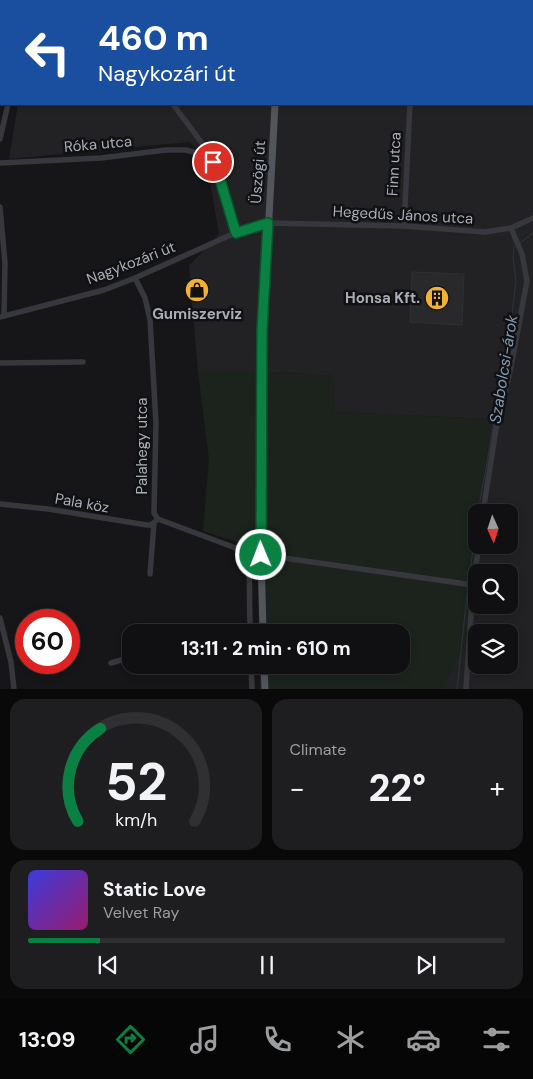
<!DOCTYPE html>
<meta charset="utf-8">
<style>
body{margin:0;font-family:"DM Sans",sans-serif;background:#1e1e20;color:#f1f3f6;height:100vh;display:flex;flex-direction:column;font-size:19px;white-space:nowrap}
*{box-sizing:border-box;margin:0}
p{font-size:16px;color:#9c9d9f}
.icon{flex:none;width:28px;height:28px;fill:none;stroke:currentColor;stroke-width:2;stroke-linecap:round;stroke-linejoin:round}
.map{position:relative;height:689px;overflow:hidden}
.panel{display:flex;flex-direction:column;gap:10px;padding:10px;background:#09090a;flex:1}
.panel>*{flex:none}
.top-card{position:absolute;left:0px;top:0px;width:534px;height:105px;box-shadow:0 2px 8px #0003,0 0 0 1px #303032;background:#1a4fa0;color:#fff;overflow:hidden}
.needle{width:32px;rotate:177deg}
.buttons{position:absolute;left:468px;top:504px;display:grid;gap:10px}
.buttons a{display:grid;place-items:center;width:50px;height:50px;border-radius:10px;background:#101012;box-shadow:0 2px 8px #0003,0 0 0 1px #303032;font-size:25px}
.speed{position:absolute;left:15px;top:609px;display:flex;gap:10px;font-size:25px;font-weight:700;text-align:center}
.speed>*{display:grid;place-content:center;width:65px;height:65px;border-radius:50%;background:#101012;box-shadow:0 2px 8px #0003,0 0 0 1px #303032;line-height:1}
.speed .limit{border:8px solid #d22;background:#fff;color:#111}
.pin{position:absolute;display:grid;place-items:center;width:42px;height:42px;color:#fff;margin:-21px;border:2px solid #fff;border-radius:50%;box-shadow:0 1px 5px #0007}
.me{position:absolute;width:55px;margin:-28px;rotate:359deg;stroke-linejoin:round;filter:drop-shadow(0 0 4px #0008)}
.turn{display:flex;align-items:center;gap:18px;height:105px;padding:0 15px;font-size:22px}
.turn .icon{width:65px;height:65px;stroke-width:2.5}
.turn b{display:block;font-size:35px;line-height:42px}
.big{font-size:38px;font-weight:700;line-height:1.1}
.panel .tile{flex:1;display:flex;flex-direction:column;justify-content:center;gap:8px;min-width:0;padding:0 18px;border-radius:15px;background:#1e1e20}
.panel .dial{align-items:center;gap:0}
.dial svg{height:130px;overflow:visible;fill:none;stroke:#303032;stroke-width:7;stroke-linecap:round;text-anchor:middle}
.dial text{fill:#f1f3f6;stroke:none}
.song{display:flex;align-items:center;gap:15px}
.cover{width:60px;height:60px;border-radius:8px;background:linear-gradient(135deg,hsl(240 70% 55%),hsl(320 70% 35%))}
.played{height:5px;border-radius:2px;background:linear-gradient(90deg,#0b8043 15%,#303032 15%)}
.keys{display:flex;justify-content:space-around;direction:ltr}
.heat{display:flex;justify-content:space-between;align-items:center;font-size:28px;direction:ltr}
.panel .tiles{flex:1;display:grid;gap:10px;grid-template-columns:1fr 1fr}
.tile:last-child{grid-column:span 2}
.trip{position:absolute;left:122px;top:624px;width:288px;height:50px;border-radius:15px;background:#101012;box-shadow:0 2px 8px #0003,0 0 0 1px #303032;font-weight:700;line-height:50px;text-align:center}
.tab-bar{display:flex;height:80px;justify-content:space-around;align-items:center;background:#060607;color:#9c9d9f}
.tab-bar .icon{width:35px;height:35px}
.tab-bar .active{color:#0b8043}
.tab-bar b{font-size:22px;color:#f1f3f6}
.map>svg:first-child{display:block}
.built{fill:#222225;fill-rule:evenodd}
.green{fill:#1c231d}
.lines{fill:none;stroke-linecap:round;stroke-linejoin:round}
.stream{stroke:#2c353c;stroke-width:1}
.building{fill:#29292c;stroke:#303034}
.minor{stroke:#37383d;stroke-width:5.5}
.major{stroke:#53555c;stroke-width:7}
.route-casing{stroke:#07532c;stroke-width:12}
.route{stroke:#0b8043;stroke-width:9}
.labels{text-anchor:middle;stroke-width:5;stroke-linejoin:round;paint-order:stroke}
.street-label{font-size:15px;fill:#a8adb8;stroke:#111113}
.poi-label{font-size:15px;font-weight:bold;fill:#a8adb8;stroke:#111113;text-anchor:end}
.water-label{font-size:16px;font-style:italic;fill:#7f9bb3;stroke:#111113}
</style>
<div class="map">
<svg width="533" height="689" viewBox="0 0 533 689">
<rect width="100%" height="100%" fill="#161618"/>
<path class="built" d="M 533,0 L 533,689 L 442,689 L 466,641 L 476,545 L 509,545 L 509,512 L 480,512 L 491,419 L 334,412 L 333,376 L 276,372 L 198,372 L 189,266 L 219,234 L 206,158 L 190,142 L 9,159 L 18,104 L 532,104 L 532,1 L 531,1 ZM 476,572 L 509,572 L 509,605 L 476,605 ZM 476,632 L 509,632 L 509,665 L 476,665 Z"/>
<path class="green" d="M 198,372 L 276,372 L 333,376 L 334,412 L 491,419 L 480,512 L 476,512 L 476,545 L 466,641 L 442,689 L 260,689 L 259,665 L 401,665 L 401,632 L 259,632 L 257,548 L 203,531 L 209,459 Z"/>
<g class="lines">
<path class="stream" d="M 520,243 L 533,233
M 478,512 L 508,346 L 516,282 L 513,257 L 514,247 L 517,245
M 469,581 L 476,526
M 457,689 L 468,585"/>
</g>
<path class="building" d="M 412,272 L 464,274 L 462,325 L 410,322 Z"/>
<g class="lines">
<path class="minor" d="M 173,104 C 184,120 197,135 207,151 C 222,176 228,206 235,233
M 0,139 L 8,104
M 0,163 L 101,158 L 166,150 L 186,150 L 197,153 L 208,152
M 0,207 L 5,263 L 4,316
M 404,226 L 410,104
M 135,278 L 145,298 L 150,319 L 156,423 L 154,513 L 158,519 L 249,553 L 473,585
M 0,317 L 104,290 L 135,278 L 235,233 L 268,223 L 404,226 L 485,232 L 511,228 L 533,218
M 0,363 L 83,362
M 0,504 L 48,509 L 147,525 L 151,525 L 158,519
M 483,512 L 496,429 L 511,367 L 527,281 L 522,254 L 511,228
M 249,553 L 250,632
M 150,574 L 154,523
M 0,618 L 11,662 L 14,689
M 111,663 L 131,657
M 251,665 L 252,689
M 466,689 L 473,585 L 479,545"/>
<path class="major" d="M 269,0 L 269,1
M 263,632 L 260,513 L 263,330 L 275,104
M 264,665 L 265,689"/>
</g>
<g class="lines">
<g class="route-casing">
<path id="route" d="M 213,162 L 219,176 L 236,233 L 268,223 L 262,330 L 261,555"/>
</g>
<use href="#route" class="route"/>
</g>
<defs>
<g id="shop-disc" transform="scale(1.25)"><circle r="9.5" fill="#f2b134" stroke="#111113"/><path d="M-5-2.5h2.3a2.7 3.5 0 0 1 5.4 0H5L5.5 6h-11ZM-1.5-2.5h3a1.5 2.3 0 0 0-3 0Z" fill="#111"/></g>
<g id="building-disc" transform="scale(1.25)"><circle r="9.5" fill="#f2b134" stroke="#111113"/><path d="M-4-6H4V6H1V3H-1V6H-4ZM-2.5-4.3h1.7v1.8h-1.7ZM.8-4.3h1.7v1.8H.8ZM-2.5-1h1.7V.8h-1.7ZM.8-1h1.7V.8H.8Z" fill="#111"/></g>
</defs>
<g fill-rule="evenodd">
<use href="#shop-disc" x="197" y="290"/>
<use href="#building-disc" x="437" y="298"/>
</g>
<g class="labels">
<g class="street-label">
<text transform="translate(98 144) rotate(-5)" y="5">Róka utca</text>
<text transform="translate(394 164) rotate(-87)" y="5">Finn utca</text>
<text transform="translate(258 172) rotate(-86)" y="5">Üszögi út</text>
<text transform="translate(403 215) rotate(3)" y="5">Hegedűs János utca</text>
<text transform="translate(131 263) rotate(-21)" y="5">Nagykozári út</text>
<text transform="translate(142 446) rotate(-90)" y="5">Palahegy utca</text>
<text transform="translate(82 503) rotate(10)" y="5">Pala köz</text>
</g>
<g class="poi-label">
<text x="420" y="303">Honsa Kft.</text>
<text x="197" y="319" text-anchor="middle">Gumiszerviz</text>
</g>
<g class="water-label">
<text transform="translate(503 369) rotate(-81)" y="6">Szabolcsi-árok</text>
</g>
</g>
</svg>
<div class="buttons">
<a><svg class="needle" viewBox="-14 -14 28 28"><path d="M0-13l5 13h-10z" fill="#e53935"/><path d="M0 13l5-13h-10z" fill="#9c9d9f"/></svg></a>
<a><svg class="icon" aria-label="search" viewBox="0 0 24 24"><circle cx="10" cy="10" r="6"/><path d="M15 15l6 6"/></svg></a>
<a><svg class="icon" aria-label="layers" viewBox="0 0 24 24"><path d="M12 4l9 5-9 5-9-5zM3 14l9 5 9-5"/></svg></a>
</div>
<div class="speed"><div class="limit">60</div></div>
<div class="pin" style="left:213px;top:162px;background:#d93025"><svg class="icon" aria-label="arrive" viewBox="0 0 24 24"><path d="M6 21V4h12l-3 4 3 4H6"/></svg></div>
<svg class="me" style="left:261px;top:555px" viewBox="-20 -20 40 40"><circle r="17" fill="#0b8043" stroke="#fff" stroke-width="3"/><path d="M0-11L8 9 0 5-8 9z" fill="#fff"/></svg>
<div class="trip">13:11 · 2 min · 610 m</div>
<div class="top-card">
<div class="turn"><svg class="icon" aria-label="left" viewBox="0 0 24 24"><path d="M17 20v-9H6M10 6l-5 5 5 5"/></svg><div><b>460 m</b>Nagykozári út</div></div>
</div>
</div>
<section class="panel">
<div class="tiles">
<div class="tile dial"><svg viewBox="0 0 100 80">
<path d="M14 69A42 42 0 1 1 86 69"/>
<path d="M14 69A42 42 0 0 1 28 12" stroke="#0b8043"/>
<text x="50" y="56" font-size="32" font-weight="700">52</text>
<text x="50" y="72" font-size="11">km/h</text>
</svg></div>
<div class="tile"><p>Climate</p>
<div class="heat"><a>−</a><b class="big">22°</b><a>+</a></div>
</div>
<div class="tile">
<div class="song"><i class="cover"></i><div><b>Static Love</b><p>Velvet Ray</p></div></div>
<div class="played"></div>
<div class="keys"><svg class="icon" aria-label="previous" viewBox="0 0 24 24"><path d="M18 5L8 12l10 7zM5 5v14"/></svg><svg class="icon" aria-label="pause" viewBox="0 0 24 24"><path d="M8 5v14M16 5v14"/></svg><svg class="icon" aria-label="next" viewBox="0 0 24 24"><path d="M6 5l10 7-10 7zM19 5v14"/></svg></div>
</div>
</div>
</section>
<nav class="tab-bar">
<b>13:09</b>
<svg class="icon active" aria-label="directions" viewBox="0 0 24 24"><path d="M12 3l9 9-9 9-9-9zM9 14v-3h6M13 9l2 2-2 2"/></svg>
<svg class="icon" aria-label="music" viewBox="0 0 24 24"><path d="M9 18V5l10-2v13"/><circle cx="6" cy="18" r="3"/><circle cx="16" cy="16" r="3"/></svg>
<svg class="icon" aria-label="phone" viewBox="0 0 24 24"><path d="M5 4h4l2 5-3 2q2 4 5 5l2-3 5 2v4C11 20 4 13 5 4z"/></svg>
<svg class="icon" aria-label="climate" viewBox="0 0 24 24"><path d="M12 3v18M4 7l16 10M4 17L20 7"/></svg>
<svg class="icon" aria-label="car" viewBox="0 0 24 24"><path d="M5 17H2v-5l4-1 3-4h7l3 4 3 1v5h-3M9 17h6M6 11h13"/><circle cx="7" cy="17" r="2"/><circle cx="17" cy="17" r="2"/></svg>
<svg class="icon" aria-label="filters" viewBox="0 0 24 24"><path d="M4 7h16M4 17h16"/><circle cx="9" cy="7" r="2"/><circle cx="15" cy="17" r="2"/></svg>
</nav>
